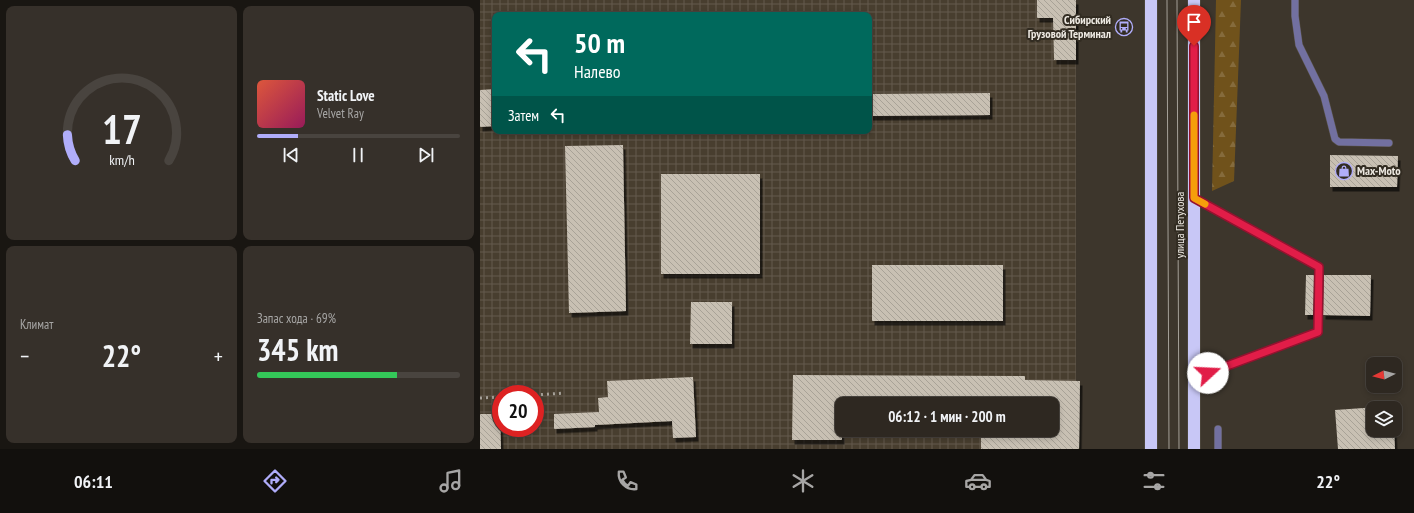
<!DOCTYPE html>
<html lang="ru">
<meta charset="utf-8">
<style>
body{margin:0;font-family:"PT Sans Narrow",sans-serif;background:#36302a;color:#f1f3f6;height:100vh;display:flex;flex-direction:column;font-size:15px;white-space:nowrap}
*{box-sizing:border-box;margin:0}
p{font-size:13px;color:#a7a6a5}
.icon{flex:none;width:22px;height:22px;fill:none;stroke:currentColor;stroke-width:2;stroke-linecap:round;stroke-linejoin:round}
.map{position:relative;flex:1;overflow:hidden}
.sheet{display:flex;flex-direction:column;gap:6px;padding:6px;background:#191612;width:480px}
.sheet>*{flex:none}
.banner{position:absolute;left:12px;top:12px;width:380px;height:122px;border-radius:8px;box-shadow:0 2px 6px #0003,0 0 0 1px #49443f;background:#00695c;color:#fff;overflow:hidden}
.needle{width:26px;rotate:264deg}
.buttons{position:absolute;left:886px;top:357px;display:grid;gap:8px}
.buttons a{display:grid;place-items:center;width:36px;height:36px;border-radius:8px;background:#2e2821;box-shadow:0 2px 6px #0003,0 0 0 1px #49443f;font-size:20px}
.speed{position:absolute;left:12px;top:385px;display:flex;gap:8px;font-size:20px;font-weight:700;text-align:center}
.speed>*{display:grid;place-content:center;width:52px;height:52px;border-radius:50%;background:#2e2821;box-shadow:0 2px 6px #0003,0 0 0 1px #49443f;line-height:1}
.speed .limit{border:6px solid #d22;background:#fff;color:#111}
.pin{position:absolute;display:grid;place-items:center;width:34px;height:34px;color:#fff;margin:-41px -17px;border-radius:50% 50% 50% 0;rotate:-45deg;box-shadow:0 0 4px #0007}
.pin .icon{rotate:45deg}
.me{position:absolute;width:44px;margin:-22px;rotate:70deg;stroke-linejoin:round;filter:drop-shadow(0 0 3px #0008)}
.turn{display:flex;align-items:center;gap:14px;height:84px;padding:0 16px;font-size:18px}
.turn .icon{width:52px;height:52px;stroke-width:2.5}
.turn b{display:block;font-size:28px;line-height:34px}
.then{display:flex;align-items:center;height:38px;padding:0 16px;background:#0003;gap:8px;font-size:15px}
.big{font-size:30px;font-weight:700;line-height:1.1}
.sheet .tile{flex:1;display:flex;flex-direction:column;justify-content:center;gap:6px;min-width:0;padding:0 14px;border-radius:8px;background:#36302a}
.sheet .dial{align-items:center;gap:0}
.dial svg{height:104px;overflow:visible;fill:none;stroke:#49443f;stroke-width:7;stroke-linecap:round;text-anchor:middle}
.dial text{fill:#f1f3f6;stroke:none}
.song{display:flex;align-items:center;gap:12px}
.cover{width:48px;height:48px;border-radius:6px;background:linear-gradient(135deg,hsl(10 70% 55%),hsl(330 70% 35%))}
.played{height:4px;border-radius:2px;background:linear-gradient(90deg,#b0adfa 20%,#49443f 20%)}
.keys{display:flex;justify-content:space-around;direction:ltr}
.heat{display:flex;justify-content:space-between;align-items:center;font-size:22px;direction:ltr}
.charge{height:6px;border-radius:3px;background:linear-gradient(90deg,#34c759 69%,#49443f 0)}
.sheet .tiles{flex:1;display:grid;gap:6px;grid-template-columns:repeat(2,1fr)}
.trip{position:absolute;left:355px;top:397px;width:224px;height:40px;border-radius:8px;background:#2e2821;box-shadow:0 2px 6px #0003,0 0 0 1px #49443f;font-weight:700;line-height:40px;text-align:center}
.tab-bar{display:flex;height:64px;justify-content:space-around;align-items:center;background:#12100d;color:#a7a6a5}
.tab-bar .icon{width:28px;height:28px}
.tab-bar .active{color:#b0adfa}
.tab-bar b{font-size:18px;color:#f1f3f6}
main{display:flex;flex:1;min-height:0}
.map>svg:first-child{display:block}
.industrial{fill:url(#industrial-grid);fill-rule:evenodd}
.forest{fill:url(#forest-firs)}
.building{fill:url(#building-back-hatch);filter:url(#shadow)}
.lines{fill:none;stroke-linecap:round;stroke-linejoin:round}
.lane-casing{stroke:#595349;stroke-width:8}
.highway-casing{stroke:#595349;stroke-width:13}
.lane{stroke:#7270a0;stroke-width:7}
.highway{stroke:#c8c7f6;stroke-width:12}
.tram{stroke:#a5a098;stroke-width:1}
.rail{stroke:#a5a098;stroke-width:3;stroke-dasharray:2 4;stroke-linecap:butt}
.route-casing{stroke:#92132f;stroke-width:10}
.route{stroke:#e11d48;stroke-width:7}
.slow{stroke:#f59e0b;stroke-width:7}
.labels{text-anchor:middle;stroke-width:4;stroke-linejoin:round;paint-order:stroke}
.poi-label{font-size:12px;font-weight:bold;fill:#ede9e2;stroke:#322c22;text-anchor:end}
.street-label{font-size:12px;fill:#ede9e2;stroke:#322c22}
</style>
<main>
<section class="sheet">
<div class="tiles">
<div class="tile dial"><svg viewBox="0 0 100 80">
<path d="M14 69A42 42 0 1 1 86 69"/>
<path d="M14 69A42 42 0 0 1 8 49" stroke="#b0adfa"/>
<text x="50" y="56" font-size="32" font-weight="700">17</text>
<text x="50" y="72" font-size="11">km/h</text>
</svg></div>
<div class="tile">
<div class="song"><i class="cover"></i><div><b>Static Love</b><p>Velvet Ray</p></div></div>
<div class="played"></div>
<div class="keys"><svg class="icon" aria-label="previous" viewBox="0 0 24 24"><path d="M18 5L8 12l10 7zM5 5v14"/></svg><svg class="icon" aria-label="pause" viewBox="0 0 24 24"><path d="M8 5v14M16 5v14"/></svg><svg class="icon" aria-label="next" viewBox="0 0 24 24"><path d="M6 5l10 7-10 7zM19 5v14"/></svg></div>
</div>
<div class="tile"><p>Климат</p>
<div class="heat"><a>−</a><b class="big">22°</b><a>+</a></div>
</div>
<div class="tile"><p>Запас хода · 69%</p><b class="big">345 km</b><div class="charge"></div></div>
</div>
</section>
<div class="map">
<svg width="934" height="449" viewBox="0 0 934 449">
<defs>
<pattern id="industrial-grid" width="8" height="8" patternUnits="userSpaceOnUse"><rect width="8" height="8" fill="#483e2f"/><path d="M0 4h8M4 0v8" fill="none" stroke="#635a4d"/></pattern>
<pattern id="forest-firs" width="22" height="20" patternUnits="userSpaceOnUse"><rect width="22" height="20" fill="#70521b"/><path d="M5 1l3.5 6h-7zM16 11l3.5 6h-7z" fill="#856b3c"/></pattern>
<pattern id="building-back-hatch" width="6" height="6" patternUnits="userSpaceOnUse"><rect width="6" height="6" fill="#c8c0b3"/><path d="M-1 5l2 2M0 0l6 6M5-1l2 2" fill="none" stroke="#a8a297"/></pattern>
<filter id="shadow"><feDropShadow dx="2.5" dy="4.5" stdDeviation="0" flood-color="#0009"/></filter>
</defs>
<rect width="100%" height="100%" fill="#3d362c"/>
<path class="industrial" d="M 0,0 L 596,0 L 596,449 L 0,449 ZM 15,15 L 389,15 L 389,131 L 15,131 ZM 21,394 L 55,394 L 55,428 L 21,428 ZM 362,404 L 572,404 L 572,430 L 362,430 Z"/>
<path class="forest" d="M 736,0 L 761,0 L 754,181 L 732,191 Z"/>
<path class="building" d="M 557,0 L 596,0 L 596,60 L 574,60 L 573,18 L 557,18 Z
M 15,89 L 15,126 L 0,127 L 0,90 Z
M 510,93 L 510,115 L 389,116 L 389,94 Z
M 143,145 L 146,311 L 89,313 L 85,146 Z
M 850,155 L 918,156 L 917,187 L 850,187 Z
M 181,174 L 280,174 L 280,274 L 181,274 Z
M 392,265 L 523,265 L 523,321 L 392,321 Z
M 826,275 L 834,275 L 833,315 L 825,315 Z
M 844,275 L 891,275 L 890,316 L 843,315 Z
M 211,302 L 252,302 L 252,344 L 210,344 Z
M 313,375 L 545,376 L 545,380 L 600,381 L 599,449 L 501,449 L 501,430 L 572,430 L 572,404 L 362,404 L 362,440 L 312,440 Z
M 213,377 L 216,437 L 193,438 L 192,421 L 115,425 L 115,427 L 74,429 L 74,414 L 119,412 L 118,398 L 128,397 L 127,381 Z
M 912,406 L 912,408 L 893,408 L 893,430 L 914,430 L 915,449 L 858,449 L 855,410 Z
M 0,414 L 20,414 L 21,449 L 0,449 Z"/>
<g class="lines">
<g class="lane-casing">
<path id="lane" d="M 815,0 L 815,16 L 819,45 L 844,96 L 855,139 L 859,142 L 909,143
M 714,198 L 839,267 L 838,332 L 714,378
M 738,449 L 738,429"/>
</g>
<g class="highway-casing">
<path id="highway" d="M 671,0 L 671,449
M 714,449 L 714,0"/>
</g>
<use href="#lane" class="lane"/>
<use href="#highway" class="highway"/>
<path class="tram" d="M 687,0 L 689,449
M 697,0 L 699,449"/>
<path class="rail" d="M 55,395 L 85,393
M 0,398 L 21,397"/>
</g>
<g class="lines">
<g class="route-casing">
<path id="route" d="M 714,46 L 714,198 L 839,267 L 838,332 L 728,373"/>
</g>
<use href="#route" class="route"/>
<path class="slow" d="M 714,115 L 714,198 L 725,204"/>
</g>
<defs>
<g id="bus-ring" transform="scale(0.9)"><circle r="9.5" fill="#322c22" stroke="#b0adfa" stroke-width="1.5"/><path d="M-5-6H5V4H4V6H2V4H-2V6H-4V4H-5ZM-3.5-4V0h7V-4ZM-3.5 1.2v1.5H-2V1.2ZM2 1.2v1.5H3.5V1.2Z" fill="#b0adfa"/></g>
<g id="shop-ring" transform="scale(0.9)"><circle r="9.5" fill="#322c22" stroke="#b0adfa" stroke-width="1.5"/><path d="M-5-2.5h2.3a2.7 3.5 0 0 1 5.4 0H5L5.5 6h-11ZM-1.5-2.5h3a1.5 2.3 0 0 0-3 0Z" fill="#b0adfa"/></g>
</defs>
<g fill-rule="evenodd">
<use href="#bus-ring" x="644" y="27"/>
<use href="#shop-ring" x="864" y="171"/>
</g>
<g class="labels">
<g class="poi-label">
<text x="631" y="24">Сибирский<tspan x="631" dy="14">Грузовой Терминал</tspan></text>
<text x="877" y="175" text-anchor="start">Max-Moto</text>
</g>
<g class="street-label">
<text transform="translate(700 225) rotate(-90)" y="4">улица Петухова</text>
</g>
</g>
</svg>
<div class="buttons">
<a><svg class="needle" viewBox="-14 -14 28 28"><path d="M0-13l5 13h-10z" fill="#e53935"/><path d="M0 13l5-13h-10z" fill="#a7a6a5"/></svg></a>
<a><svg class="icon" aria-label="layers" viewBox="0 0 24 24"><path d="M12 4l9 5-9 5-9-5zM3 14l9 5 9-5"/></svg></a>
</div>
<div class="speed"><div class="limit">20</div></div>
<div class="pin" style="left:714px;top:46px;background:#d93025"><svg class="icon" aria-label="arrive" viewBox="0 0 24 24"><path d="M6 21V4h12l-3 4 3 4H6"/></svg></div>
<svg class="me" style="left:728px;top:373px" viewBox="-20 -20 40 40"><circle r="19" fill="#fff"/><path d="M0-13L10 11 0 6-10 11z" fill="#e11d48"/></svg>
<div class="trip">06:12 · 1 мин · 200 m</div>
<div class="banner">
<div class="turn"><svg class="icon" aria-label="left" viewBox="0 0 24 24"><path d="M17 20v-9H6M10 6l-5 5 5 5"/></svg><div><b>50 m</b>Налево</div></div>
<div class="then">Затем<svg class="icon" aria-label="left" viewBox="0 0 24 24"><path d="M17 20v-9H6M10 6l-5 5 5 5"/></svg></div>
</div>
</div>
</main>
<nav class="tab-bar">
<b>06:11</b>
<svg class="icon active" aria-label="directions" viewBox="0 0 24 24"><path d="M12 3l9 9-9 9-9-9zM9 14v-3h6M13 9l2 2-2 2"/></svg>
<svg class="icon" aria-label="music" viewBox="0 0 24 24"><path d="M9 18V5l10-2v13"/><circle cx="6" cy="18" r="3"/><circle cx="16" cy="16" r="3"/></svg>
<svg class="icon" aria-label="phone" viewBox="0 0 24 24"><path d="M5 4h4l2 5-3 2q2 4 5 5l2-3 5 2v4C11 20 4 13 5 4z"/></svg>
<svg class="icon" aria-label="climate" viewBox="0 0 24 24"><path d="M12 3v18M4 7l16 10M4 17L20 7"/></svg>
<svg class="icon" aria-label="car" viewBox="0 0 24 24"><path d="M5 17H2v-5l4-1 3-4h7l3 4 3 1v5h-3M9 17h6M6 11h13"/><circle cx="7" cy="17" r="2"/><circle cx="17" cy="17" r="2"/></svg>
<svg class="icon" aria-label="filters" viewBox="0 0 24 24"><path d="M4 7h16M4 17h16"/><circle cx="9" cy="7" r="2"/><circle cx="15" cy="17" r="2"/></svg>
<b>22°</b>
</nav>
